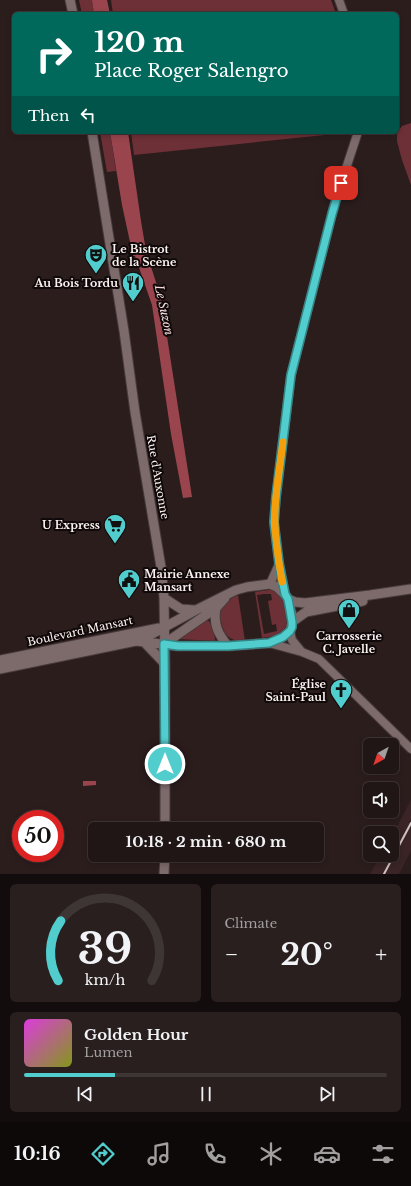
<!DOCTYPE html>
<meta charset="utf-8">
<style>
body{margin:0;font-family:"Libre Baskerville",serif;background:#291f1f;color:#f1f3f6;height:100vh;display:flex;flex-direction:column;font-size:15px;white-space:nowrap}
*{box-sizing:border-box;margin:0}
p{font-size:13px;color:#a29fa1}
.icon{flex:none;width:22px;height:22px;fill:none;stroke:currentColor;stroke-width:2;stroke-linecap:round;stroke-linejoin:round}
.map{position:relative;height:874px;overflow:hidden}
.sheet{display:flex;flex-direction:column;gap:10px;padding:10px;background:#120c0c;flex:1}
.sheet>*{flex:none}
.top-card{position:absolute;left:12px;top:12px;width:387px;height:122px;border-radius:6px;box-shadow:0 2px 6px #0003,0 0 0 1px #3e3535;background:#00695c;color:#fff;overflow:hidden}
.needle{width:26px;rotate:220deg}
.buttons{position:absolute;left:363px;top:738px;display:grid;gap:8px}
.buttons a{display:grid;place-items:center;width:36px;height:36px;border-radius:6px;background:#211616;box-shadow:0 2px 6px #0003,0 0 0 1px #3e3535;font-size:20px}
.speed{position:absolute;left:12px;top:810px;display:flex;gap:8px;font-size:20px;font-weight:700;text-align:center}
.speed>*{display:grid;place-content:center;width:52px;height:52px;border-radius:50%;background:#211616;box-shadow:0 2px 6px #0003,0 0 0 1px #3e3535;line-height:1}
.speed .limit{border:6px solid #d22;background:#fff;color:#111}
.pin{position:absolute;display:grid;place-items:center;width:34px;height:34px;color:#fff;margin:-17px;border-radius:8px;box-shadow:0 2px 6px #0006}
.me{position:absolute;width:44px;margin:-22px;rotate:0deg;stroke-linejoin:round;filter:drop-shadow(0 0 3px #0008)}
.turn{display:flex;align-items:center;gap:14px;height:84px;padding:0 16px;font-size:18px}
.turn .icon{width:52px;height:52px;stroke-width:2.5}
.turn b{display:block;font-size:28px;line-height:34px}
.then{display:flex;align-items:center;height:38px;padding:0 16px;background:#0003;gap:8px;font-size:15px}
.big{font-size:30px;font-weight:700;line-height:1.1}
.sheet .card{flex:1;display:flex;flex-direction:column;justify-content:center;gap:6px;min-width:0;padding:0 14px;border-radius:6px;background:#291f1f}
.sheet .dial{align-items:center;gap:0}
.dial svg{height:104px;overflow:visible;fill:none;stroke:#3e3535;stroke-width:7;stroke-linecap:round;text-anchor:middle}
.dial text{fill:#f1f3f6;stroke:none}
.song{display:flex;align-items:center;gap:12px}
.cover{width:48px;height:48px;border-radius:6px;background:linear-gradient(135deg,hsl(300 70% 55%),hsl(70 70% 35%))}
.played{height:4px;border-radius:2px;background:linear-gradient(90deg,#52cdce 25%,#3e3535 25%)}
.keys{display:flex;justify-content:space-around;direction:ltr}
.heat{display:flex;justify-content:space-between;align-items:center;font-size:22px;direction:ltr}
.sheet .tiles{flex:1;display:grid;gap:10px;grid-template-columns:1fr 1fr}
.card:last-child{grid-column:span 2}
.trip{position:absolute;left:88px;top:822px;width:236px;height:40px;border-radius:6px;background:#211616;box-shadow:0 2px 6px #0003,0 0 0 1px #3e3535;font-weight:700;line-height:40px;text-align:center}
.menu{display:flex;height:64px;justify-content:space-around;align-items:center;background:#0d0909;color:#a29fa1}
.menu .icon{width:28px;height:28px}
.menu .selected{color:#52cdce}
.menu b{font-size:18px;color:#f1f3f6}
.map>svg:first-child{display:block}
.built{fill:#3a2425}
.green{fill:#6d3036;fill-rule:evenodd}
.water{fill:#9a454e}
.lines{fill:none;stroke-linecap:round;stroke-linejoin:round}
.tertiary-casing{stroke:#473b3b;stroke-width:10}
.secondary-casing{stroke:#473b3b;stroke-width:11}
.tertiary{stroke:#7d6a6a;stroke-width:8}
.secondary{stroke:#7d6a6a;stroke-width:9}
.rail{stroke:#cec2c2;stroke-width:2}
.route-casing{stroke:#358586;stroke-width:10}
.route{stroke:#52cdce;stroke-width:7}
.slow{stroke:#f59e0b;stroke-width:7}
.labels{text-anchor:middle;stroke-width:4;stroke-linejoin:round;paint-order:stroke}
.poi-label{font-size:11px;font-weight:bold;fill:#fdf2f2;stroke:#100909;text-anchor:end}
.street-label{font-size:11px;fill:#fdf2f2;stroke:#100909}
.water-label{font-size:12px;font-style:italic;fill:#f3d9d9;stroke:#100909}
</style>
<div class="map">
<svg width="411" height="874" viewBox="0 0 411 874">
<rect width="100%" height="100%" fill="#2c1d1d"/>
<path class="built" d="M 411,800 L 411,851 L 406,860 L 399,874 L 370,874 L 381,855 L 392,855 L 392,836 Z"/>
<path class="green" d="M 79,0 L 92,0 L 94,14 L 82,14 Z
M 111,0 L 331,0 L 336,14 L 113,14 Z
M 411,123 L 411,185 L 402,160 L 397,141 L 397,133 L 402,126 Z
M 100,132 L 110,132 L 116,171 L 107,172 Z
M 131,132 L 325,132 L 325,135 L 305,137 L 134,155 Z
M 269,590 C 274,590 279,592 282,597 C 287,606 290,627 281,633 C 276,636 268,637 262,638 L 255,592 ZM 264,594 L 271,594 L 272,600 L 268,601 L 272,625 L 276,624 L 277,631 L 264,634 L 257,595 Z
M 238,595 L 245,641 C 231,642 224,636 221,622 C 220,617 219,613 221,609 C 224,602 232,598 238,595 Z
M 205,620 L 209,621 C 211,624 216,638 215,641 L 177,639 Z"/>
<path class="water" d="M 92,0 L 107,0 L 110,14 L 94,14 Z
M 110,132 L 128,132 L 141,221 L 146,251 L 161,298 L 192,497 L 183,498 L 171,434 L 152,305 L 135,256 L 133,256 L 122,205 Z
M 83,781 L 96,781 L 96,785 L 83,786 Z"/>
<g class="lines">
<g class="tertiary-casing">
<path id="tertiary" d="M 339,0 L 344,14
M 270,584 L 279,564
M 285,594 L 279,563 L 274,522 L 276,497 L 291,375 L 335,202 L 358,132
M 290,631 L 292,640 L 301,651
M 269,643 L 302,652 L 319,659 L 411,749"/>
</g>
<g class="secondary-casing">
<path id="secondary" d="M 70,0 L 73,14
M 92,132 L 124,331 L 135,412 L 161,567 L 164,598 L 165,664 L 165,829
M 164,598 L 181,609 L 195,610
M 288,599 L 295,602 L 305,603 L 370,595 L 411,589
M 216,608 C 213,624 218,634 228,646
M 292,622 L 306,612 L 363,601
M 144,642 L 165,664
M 164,644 L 216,608 L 225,598
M 0,660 L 159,628
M 0,669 L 136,641 L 152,634 L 196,610 L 236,590 L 247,587 L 270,584 L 277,587 L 287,597 L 292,615 L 292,622 L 290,631 L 279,640 L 269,643 L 228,646 L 178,646 L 136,641
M 164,874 L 165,855"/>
</g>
<use href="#tertiary" class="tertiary"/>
<use href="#secondary" class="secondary"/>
<path class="rail" d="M 384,874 L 411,823"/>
</g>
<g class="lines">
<g class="route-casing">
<path id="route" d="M 165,764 L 164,644 L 178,646 L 228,646 L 269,643 L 283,637 L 290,631 L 292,627 L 292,622 L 290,610 L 288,599 L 285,594 L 279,563 L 274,522 L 276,497 L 291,375 L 332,214 L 341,183"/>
</g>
<use href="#route" class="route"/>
<path class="slow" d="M 282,582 C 279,562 275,541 275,521 C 274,495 280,468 283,442"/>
</g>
<defs>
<g id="theatre-pin" transform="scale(1.15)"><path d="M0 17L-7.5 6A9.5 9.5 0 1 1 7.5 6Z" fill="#52cdce" stroke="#100909"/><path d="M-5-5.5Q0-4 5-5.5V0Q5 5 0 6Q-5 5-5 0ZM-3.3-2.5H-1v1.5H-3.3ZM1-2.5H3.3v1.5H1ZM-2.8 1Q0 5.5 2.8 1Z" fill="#111"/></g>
<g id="restaurant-pin" transform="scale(1.15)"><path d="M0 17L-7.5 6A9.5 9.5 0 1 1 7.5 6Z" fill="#52cdce" stroke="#100909"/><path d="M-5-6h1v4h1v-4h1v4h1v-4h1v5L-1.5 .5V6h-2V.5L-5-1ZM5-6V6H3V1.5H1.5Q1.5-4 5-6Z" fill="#111"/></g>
<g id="supermarket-pin" transform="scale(1.15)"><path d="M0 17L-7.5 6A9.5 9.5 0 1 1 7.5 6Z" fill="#52cdce" stroke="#100909"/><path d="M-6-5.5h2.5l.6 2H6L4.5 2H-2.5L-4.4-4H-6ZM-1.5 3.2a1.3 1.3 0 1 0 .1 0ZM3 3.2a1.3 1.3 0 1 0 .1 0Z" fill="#111"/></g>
<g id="civic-pin" transform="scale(1.15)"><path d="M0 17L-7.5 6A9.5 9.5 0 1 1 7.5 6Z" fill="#52cdce" stroke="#100909"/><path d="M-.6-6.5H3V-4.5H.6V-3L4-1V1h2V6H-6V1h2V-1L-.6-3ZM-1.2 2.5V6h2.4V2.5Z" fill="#111"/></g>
<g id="shop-pin" transform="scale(1.15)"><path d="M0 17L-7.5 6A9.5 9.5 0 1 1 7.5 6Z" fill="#52cdce" stroke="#100909"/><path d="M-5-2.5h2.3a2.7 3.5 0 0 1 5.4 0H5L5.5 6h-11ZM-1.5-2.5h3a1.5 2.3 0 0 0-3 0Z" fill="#111"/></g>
<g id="church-pin" transform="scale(1.15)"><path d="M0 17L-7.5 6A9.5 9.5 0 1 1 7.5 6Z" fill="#52cdce" stroke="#100909"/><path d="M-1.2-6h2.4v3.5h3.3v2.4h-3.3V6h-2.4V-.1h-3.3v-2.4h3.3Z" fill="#111"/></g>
</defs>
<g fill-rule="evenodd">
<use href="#theatre-pin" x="96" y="255"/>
<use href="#restaurant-pin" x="133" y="283"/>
<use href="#supermarket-pin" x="115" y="525"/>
<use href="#civic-pin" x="129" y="580"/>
<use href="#shop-pin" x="349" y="610"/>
<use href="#church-pin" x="341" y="690"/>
</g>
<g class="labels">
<g class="poi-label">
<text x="112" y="253" text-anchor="start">Le Bistrot<tspan x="112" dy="13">de la Scène</tspan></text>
<text x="118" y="287">Au Bois Tordu</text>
<text x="100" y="529">U Express</text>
<text x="144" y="578" text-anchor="start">Mairie Annexe<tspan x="144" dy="13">Mansart</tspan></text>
<text x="349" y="640" text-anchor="middle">Carrosserie<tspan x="349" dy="13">C. Javelle</tspan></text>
<text x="326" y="688">Église<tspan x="326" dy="13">Saint-Paul</tspan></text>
</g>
<g class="street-label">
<text transform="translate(158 477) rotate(80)" y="4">Rue d'Auxonne</text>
<text transform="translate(80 631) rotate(-12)" y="4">Boulevard Mansart</text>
</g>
<g class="water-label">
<text transform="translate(164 310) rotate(78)" y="4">Le Suzon</text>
</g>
</g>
</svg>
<div class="buttons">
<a><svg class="needle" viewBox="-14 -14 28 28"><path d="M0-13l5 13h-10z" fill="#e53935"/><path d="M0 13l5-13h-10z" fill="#a29fa1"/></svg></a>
<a><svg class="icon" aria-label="sound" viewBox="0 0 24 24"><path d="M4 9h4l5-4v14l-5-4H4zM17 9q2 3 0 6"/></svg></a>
<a><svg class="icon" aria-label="search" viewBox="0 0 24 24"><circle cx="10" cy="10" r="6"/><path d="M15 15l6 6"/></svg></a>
</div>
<div class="speed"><div class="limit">50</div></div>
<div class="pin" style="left:341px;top:183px;background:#d93025"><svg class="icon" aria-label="arrive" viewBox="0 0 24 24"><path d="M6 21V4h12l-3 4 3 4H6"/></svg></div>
<svg class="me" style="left:165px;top:764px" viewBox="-20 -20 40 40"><circle r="17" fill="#52cdce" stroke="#fff" stroke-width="3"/><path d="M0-11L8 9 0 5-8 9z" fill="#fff"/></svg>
<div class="trip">10:18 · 2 min · 680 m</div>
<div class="top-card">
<div class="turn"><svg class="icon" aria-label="right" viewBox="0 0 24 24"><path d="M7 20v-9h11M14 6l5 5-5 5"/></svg><div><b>120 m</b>Place Roger Salengro</div></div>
<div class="then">Then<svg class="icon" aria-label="left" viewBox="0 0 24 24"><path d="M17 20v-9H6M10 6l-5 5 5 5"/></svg></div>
</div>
</div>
<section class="sheet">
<div class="tiles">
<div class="card dial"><svg viewBox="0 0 100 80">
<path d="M14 69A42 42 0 1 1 86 69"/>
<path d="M14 69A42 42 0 0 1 16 23" stroke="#52cdce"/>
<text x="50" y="56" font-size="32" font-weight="700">39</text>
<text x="50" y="72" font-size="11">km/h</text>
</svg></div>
<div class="card"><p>Climate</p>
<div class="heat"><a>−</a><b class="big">20°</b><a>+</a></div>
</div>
<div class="card">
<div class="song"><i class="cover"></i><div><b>Golden Hour</b><p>Lumen</p></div></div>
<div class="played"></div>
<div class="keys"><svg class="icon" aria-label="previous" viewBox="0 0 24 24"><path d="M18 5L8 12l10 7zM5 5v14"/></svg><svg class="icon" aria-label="pause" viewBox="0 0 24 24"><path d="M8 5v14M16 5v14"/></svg><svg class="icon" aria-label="next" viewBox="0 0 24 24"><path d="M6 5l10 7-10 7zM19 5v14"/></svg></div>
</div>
</div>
</section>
<nav class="menu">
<b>10:16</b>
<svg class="icon selected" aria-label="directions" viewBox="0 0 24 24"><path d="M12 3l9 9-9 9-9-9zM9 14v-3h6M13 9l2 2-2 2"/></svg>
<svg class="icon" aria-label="music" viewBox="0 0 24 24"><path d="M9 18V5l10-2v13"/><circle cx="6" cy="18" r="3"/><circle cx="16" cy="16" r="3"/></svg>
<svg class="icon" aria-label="phone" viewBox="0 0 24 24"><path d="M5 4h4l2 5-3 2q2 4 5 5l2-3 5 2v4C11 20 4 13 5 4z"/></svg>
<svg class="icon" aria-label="climate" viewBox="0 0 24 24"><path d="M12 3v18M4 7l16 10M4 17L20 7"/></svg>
<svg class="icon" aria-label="car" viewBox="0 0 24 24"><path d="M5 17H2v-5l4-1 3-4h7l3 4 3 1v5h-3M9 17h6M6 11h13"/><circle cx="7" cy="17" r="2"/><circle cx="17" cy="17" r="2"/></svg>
<svg class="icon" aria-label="filters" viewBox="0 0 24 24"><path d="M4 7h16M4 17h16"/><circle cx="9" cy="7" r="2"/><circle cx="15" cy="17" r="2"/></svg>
</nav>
